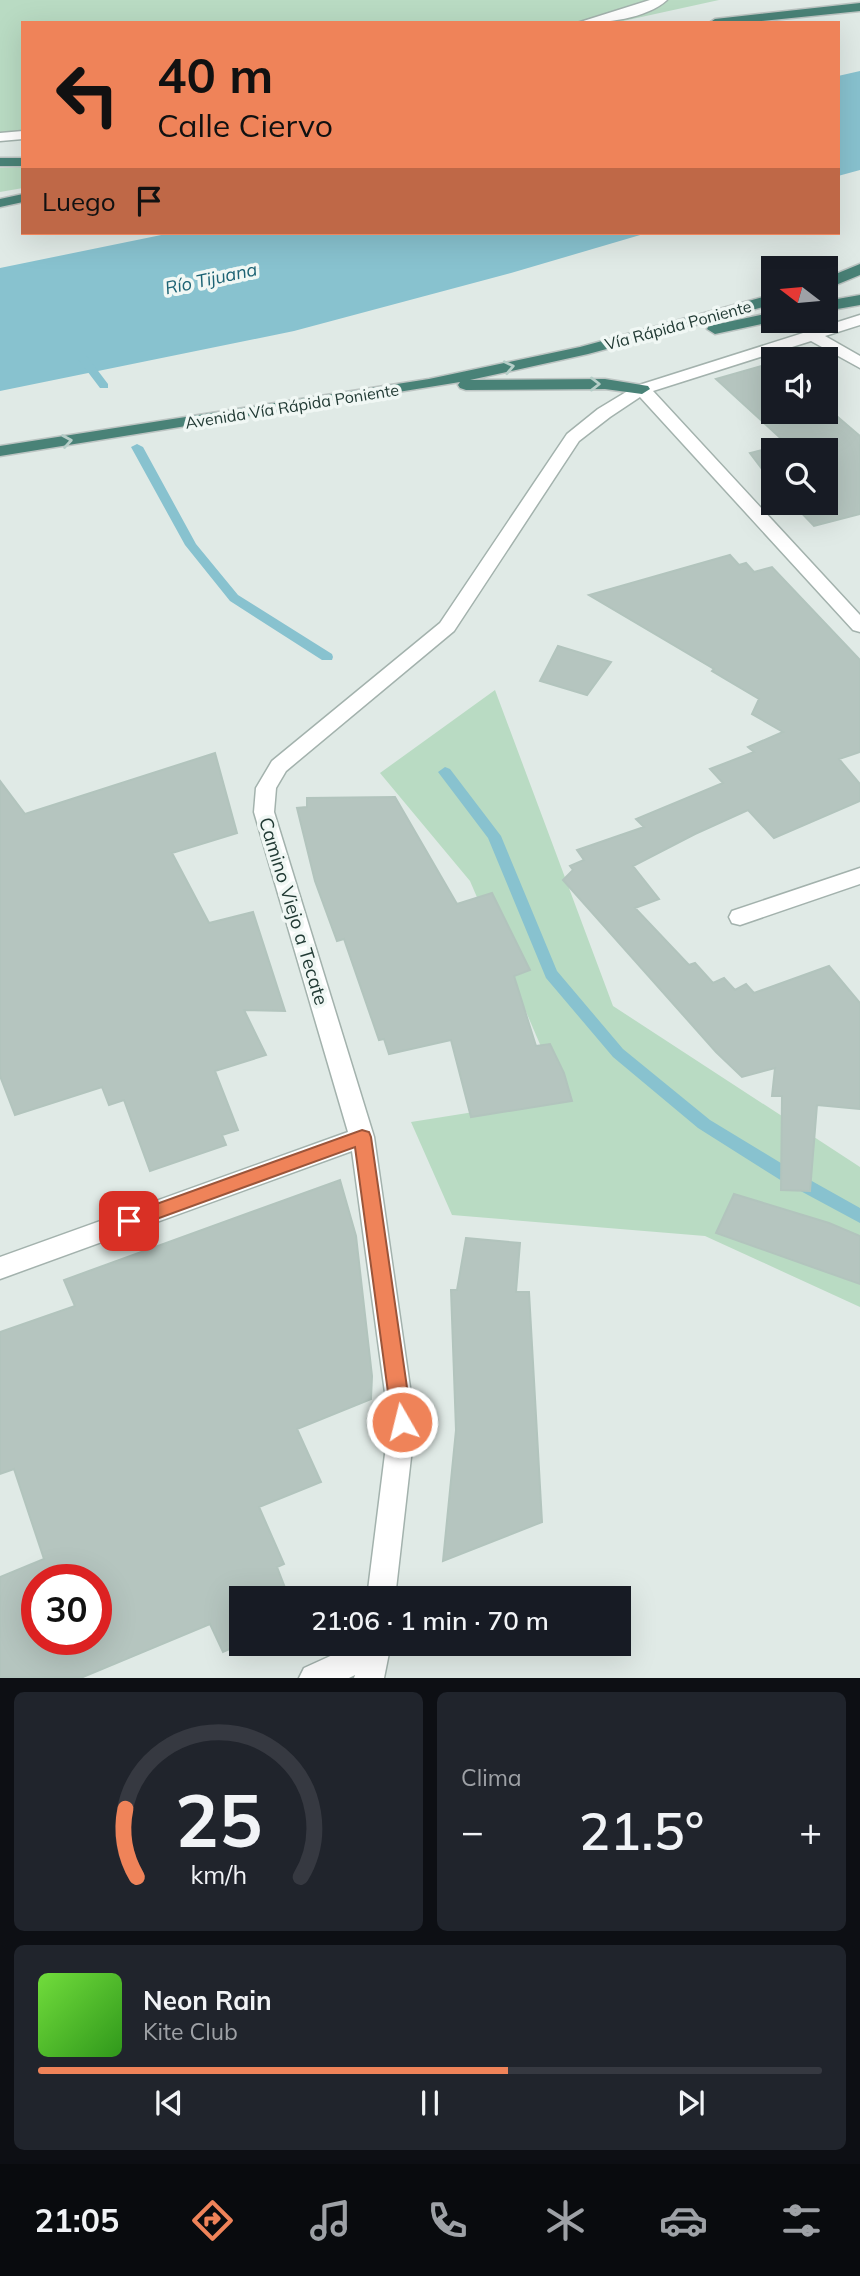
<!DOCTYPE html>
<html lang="es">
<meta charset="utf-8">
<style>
body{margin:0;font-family:Mulish,sans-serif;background:#20242c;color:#f1f3f6;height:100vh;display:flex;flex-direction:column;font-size:26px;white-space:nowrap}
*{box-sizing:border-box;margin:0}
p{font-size:23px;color:#9ea1a6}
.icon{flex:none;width:38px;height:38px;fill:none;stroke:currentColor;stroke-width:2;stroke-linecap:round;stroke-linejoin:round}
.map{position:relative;height:1678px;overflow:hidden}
.side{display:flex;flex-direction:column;gap:14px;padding:14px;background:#0d0f14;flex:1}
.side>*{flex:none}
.top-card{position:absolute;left:21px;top:21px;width:819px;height:214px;border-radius:0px;box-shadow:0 7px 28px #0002;background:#ef8359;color:#111;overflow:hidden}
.needle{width:46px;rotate:286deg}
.fabs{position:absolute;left:761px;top:256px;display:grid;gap:14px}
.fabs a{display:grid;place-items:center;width:77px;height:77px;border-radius:0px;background:#171b24;box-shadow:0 7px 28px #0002;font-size:35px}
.speed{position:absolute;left:21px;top:1564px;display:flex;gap:14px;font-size:35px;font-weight:700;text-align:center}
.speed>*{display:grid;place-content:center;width:91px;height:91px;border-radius:50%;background:#171b24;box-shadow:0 7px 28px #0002;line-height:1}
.speed .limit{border:10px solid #d22;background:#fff;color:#111}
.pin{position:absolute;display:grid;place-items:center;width:60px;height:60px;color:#fff;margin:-30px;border-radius:14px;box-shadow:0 4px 10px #0006}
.me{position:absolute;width:77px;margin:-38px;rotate:352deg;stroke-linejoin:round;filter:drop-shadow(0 0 5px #0008)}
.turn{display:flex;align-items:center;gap:24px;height:147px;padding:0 21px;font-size:32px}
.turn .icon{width:91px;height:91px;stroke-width:2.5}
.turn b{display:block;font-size:49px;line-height:60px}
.then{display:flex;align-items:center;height:66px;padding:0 21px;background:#0003;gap:14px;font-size:26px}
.big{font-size:52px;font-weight:600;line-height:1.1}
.side .card{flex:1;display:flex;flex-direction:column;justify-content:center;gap:10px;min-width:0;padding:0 24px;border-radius:10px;background:#20242c}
.side .dial{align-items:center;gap:0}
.dial svg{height:182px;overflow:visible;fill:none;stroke:#363941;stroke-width:7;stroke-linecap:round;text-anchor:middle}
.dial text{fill:#f1f3f6;stroke:none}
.song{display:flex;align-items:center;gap:21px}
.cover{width:84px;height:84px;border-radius:10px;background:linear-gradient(135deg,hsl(100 70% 55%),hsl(110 70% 35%))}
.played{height:7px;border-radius:4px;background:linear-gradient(90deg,#ef8359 60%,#363941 60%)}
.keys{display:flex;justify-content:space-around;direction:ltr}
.heat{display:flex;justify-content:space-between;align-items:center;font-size:38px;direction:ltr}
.side .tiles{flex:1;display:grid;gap:14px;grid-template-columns:1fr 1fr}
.card:last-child{grid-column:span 2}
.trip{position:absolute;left:229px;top:1586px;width:402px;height:70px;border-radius:0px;background:#171b24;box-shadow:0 7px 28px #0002;font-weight:600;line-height:70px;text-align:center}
.tabs{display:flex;height:112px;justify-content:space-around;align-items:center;background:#090b0e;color:#9ea1a6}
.tabs .icon{width:49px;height:49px}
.tabs .active{color:#ef8359}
.tabs b{font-size:32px;color:#f1f3f6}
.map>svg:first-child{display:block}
.green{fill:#b9dbc3}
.water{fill:#88c2cf}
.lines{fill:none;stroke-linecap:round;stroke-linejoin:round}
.stream{fill:#88c2cf;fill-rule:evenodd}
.building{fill:#b5c5bf;stroke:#b2c4bd;stroke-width:2;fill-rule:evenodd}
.service-casing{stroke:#a3b2ad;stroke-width:3}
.minor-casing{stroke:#a3b2ad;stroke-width:3}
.trunk-casing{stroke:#bcc4c2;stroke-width:3}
.service{fill:#fff;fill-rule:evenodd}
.minor{fill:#fff;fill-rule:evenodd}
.trunk{fill:#498277;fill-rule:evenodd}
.oneway{stroke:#b6cec8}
.route{fill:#ef8359;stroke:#9b553a;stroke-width:2}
.labels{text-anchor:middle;stroke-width:7;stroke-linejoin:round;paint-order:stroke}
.far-street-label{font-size:16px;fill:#213a34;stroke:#f0f7f4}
.far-water-label{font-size:18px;font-style:italic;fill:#1d6374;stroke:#f0f7f4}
.street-label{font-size:19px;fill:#213a34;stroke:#f0f7f4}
</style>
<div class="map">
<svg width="860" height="1678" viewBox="0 0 860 1678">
<rect width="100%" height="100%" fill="#e0eae6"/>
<path class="green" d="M 0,0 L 719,0 L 614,23 L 23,23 L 23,138 L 0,138 Z
M 23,167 L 23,188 L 0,192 L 0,168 Z
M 495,690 L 613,1006 L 860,1167 L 860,1307 L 705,1236 L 452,1215 L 411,1122 L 563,1098 L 470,881 L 380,773 Z"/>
<path class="water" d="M 860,71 L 860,170 L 838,176 L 838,76 Z
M 171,233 L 647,233 L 511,273 L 294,331 L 0,391 L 0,268 Z"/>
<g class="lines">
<path class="stream" d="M 82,354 L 86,355 L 108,384 L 108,388 L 100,388 L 78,359 L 78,355 Z
M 137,444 L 143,447 L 196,544 L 238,595 L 332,654 L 333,657 L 332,660 L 322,660 L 230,601 L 185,545 L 131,447 Z
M 445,767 L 450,769 L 501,836 L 557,971 L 623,1049 L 710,1120 L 794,1171 L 860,1208 L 860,1223 L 782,1181 L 698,1128 L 613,1057 L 546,978 L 488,838 L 438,772 Z"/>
</g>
<path class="building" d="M 772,363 L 774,411 L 826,411 L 826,407 L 860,436 L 860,514 L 814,526 L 791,502 L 826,502 L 826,450 L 774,450 L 774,485 L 750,453 L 787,444 L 716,379 Z
M 730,555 L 739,565 L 746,563 L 754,572 L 772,567 L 860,660 L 860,752 L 839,759 L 860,784 L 860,801 L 774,838 L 748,810 L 695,834 L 633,866 L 659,899 L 635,908 L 689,965 L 695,963 L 713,983 L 724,978 L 735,990 L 746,984 L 754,993 L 829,966 L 860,1003 L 860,1109 L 817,1105 L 810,1191 L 781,1190 L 782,1096 L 772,1096 L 775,1068 L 742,1077 L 716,1052 L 563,880 L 573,870 L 570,866 L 584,860 L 577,850 L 644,827 L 636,819 L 723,783 L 710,769 L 754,752 L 748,747 L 783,732 L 752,714 L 759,699 L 712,671 L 714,669 L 589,595 Z
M 558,646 L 611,662 L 587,695 L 540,681 Z
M 215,753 L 237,833 L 172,853 L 209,923 L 253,912 L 285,1011 L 244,1010 L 266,1055 L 215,1071 L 238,1130 L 222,1135 L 226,1145 L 150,1171 L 124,1100 L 109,1105 L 102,1087 L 15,1115 L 0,1076 L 0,781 L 25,814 Z
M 395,797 L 457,904 L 492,893 L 530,970 L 514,976 L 536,1046 L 550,1044 L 564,1073 L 572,1101 L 471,1117 L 451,1040 L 389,1054 L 384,1039 L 379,1040 L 344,939 L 337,941 L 315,881 L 297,808 L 307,807 L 307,798 Z
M 340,1180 L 356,1236 L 372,1376 L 371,1399 L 297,1429 L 321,1482 L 259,1507 L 284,1564 L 277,1567 L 289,1598 L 242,1598 L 243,1643 L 223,1652 L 210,1624 L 83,1677 L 0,1677 L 0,1577 L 44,1559 L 14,1469 L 0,1474 L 0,1332 L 75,1306 L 64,1280 ZM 37,1580 L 96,1580 L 96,1640 L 37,1640 Z
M 734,1194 L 829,1223 L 860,1236 L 860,1284 L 716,1233 Z
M 466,1238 L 520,1243 L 516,1292 L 529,1292 L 542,1522 L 443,1561 L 456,1430 L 451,1290 L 457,1290 Z"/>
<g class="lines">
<g class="service-casing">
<path id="service" d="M 650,0 L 667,0 C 646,19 605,23 577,23 Z
M 23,131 L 23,139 L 0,141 L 0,133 Z"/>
</g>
<g class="minor-casing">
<path id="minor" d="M 860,315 L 860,325 L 825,336 L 860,356 L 860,368 L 811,341 L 653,391 L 860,615 L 860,632 L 853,630 L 640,397 L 610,417 L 579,441 L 454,631 L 286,771 L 276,788 L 274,812 L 374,1137 L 415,1422 L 395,1598 L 367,1598 L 389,1422 L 352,1151 L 0,1279 L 0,1257 L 348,1132 L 254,812 L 256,788 L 272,761 L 440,623 L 567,434 L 598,409 L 636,386 Z
M 860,868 L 860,884 L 740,925 L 732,923 L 729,917 L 732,911 Z
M 359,1643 L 391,1643 L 384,1678 L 354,1678 L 355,1675 L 349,1678 L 299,1678 L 304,1668 Z"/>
</g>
<g class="trunk-casing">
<path id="trunk" d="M 860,3 L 860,11 L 743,23 L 709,23 L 715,19 Z
M 0,158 L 23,158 L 23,166 L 0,166 Z
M 23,194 L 23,202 L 0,207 L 0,199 Z
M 860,264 L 860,275 L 826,289 L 826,278 Z
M 774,294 L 774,304 L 588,354 L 470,380 L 605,379 L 648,386 L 650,389 L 642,394 L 605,389 L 466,390 L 460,388 L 458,385 L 460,382 L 0,456 L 0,446 L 429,379 L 580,347 Z
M 860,295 L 860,305 L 826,311 L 826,301 Z
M 774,312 L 774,320 L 780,320 L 715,334 L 707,329 L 709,326 Z"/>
</g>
<use href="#service" class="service"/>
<use href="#minor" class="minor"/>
<use href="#trunk" class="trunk"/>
</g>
<defs><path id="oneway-chevron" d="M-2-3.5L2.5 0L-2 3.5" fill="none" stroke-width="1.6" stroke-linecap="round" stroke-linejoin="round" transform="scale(1.75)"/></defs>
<g class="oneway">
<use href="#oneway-chevron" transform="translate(509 367) rotate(-12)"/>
<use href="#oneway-chevron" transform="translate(595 384)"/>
<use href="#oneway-chevron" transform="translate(67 441) rotate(-9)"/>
</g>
<path class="route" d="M 362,1130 L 369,1132 L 371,1137 L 412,1422 L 409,1429 L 402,1431 L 395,1429 L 392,1422 L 355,1147 L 129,1229 L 123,1227 L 120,1221 L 123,1216 Z"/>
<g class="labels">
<g class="far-street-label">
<text transform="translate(678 325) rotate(-15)" y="6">Vía Rápida Poniente</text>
<text transform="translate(292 406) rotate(-9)" y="6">Avenida Vía Rápida Poniente</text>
</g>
<g class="far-water-label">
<text transform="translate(211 279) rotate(-12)" y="6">Río Tijuana</text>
</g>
<g class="street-label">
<text transform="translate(294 911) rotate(73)" y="7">Camino Viejo a Tecate</text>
</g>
</g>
</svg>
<div class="fabs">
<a><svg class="needle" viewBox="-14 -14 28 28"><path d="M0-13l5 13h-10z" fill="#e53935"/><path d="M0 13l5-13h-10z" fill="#9ea1a6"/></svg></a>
<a><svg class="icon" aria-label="sound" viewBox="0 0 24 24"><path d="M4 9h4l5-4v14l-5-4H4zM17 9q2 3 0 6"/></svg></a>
<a><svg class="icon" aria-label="search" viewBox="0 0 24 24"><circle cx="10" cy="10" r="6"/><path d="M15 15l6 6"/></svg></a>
</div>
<div class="speed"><div class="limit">30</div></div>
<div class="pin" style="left:129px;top:1221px;background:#d93025"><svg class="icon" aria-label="arrive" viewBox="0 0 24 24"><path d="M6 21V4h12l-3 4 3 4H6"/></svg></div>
<svg class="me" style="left:402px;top:1422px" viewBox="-20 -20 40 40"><circle r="17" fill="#ef8359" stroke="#fff" stroke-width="3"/><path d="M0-11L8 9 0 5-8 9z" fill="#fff"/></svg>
<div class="trip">21:06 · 1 min · 70 m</div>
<div class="top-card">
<div class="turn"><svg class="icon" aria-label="left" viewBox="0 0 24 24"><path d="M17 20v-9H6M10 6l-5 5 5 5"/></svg><div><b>40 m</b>Calle Ciervo</div></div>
<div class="then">Luego<svg class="icon" aria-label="arrive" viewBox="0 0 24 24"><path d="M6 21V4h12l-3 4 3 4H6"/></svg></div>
</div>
</div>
<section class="side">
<div class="tiles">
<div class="card dial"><svg viewBox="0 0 100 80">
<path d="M14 69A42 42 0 1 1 86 69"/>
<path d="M14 69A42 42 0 0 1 9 39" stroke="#ef8359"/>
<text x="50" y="56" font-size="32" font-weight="700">25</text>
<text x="50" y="72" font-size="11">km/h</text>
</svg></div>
<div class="card"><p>Clima</p>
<div class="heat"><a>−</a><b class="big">21.5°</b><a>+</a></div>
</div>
<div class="card">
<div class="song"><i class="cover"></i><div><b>Neon Rain</b><p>Kite Club</p></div></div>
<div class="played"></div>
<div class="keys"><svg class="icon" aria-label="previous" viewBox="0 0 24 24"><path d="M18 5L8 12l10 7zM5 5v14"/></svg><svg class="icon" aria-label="pause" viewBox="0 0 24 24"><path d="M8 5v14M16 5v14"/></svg><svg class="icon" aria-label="next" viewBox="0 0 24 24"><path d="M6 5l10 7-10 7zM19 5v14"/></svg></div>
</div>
</div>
</section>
<nav class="tabs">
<b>21:05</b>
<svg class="icon active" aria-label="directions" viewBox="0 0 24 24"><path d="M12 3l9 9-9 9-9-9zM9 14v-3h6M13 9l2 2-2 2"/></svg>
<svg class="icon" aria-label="music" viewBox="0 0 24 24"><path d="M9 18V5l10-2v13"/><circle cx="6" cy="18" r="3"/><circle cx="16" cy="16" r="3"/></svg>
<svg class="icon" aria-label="phone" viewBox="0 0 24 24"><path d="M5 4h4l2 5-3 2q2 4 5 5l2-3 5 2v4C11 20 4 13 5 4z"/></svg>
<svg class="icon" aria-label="climate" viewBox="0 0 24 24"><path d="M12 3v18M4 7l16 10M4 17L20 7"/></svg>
<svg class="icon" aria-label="car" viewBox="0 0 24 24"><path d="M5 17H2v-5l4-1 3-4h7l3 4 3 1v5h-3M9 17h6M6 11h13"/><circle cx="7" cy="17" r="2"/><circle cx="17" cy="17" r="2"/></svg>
<svg class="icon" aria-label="filters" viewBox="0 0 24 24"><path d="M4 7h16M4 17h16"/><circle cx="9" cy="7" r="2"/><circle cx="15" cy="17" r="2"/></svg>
</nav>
